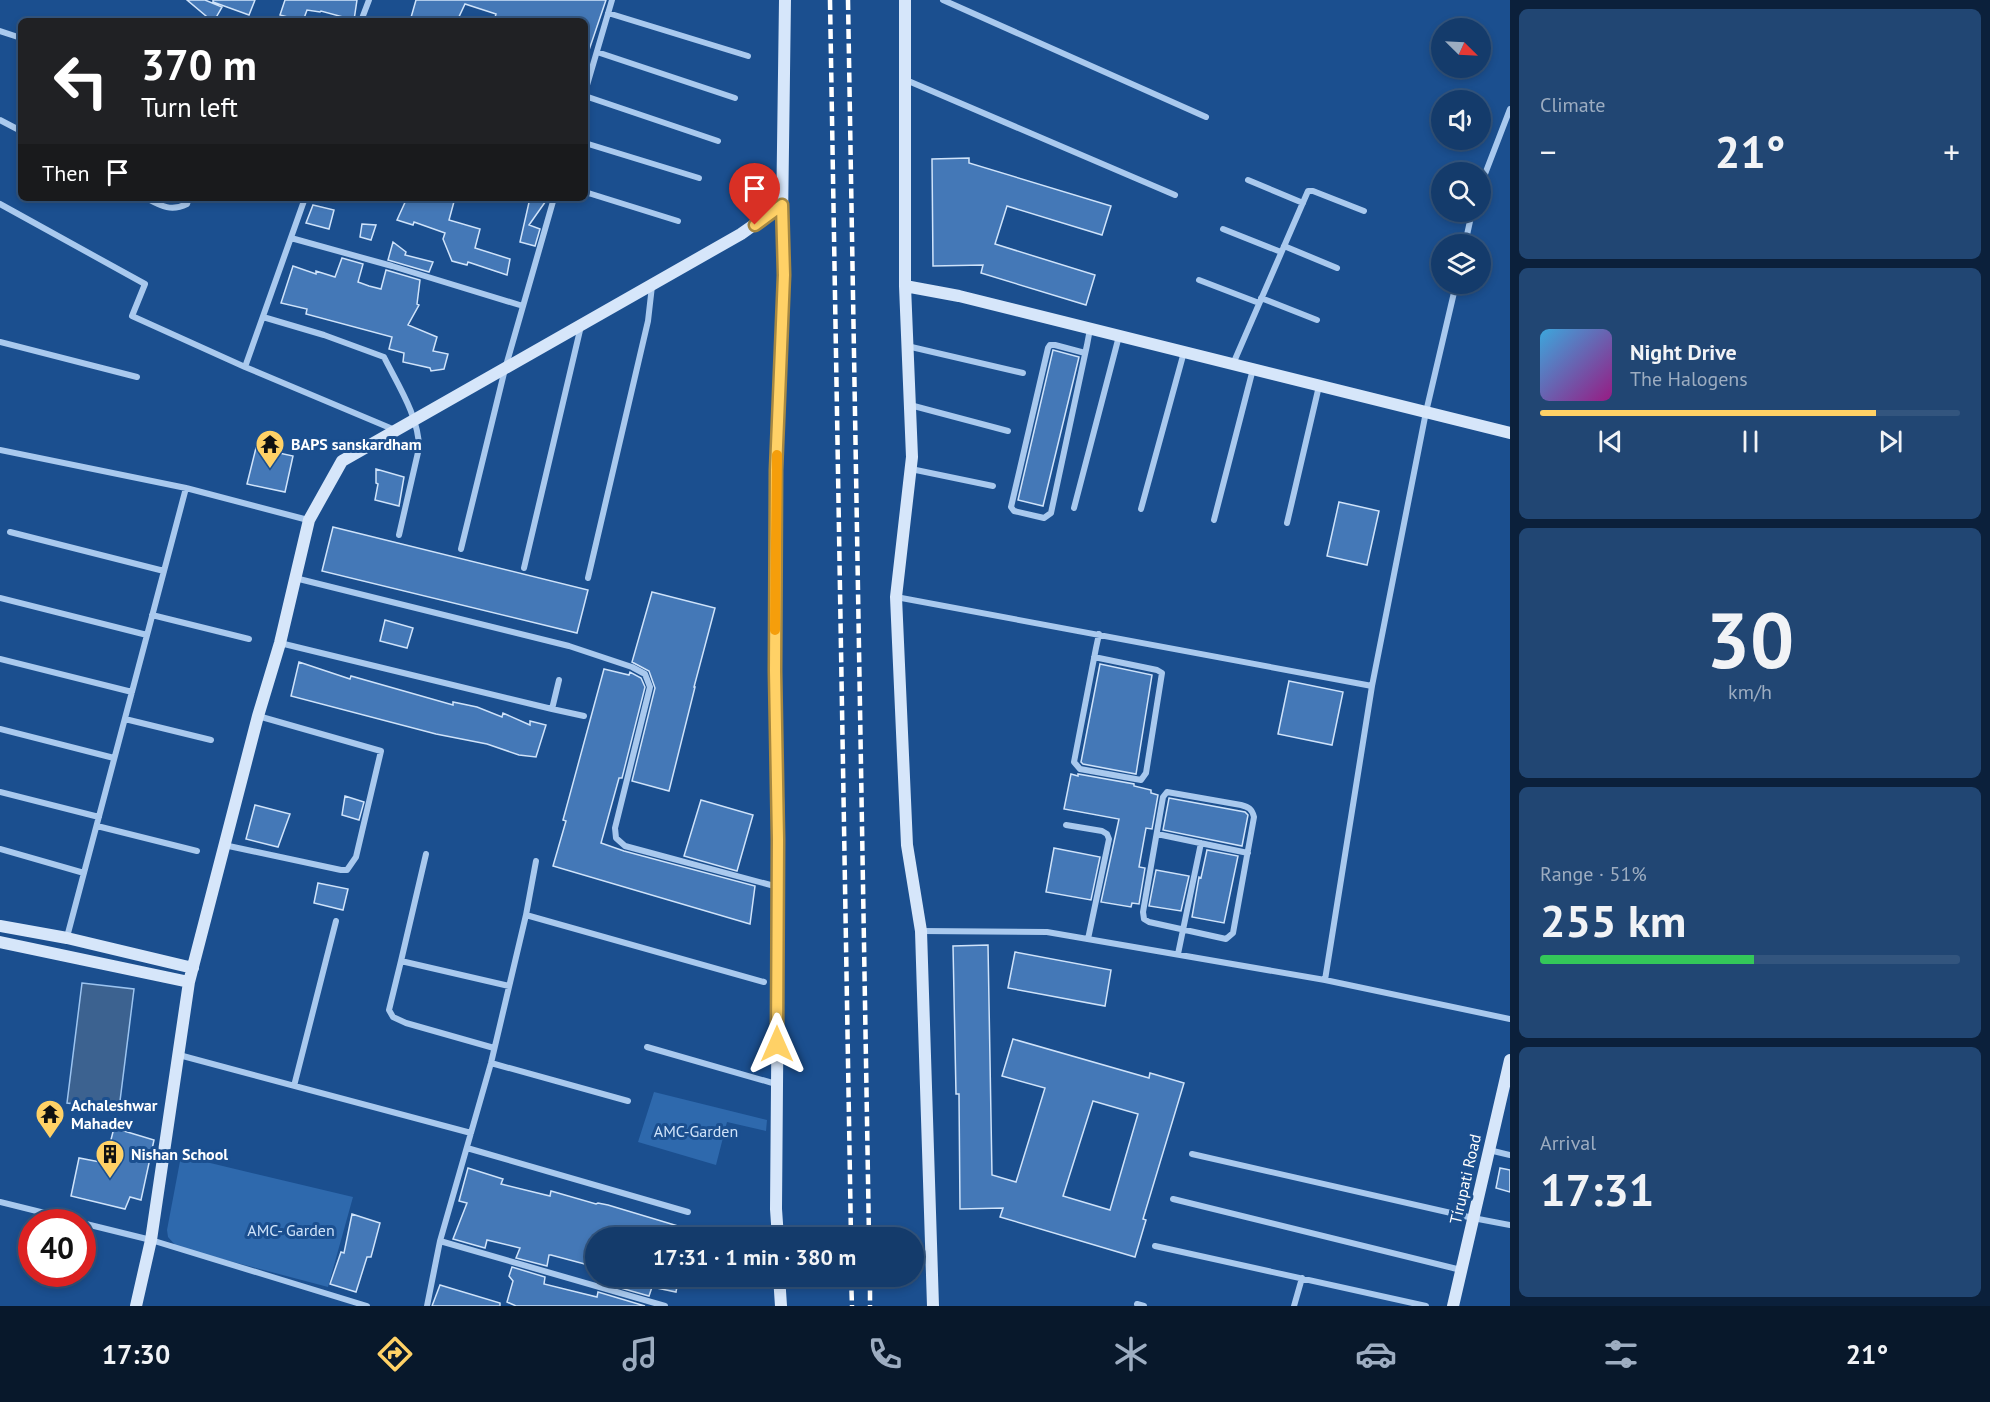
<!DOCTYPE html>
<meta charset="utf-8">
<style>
body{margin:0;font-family:"PT Sans",sans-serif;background:#214673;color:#f1f3f6;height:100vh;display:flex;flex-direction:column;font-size:22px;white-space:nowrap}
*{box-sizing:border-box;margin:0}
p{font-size:20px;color:#9dadc1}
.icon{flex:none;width:33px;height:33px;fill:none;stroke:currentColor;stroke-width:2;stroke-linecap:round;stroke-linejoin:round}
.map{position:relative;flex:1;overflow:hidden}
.sheet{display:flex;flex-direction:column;gap:9px;padding:9px;background:#0b203b;width:480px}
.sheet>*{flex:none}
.hud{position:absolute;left:18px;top:18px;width:570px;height:183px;border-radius:9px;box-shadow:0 3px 9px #0003,0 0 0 2px #33557e;background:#202124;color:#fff;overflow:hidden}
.needle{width:39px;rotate:114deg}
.fabs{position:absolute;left:1431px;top:18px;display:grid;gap:12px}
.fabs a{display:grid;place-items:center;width:60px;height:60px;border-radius:50%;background:#143b6b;box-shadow:0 3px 9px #0003,0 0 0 2px #33557e;font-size:30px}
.speed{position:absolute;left:18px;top:1209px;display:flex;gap:12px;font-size:30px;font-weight:700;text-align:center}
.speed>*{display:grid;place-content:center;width:78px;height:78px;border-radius:50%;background:#143b6b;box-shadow:0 3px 9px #0003,0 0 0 2px #33557e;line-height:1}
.speed .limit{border:9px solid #d22;background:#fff;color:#111}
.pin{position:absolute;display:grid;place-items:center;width:51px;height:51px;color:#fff;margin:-62px -26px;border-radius:50% 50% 50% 0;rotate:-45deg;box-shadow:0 0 6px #0007}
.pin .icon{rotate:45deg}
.me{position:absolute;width:66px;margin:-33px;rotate:0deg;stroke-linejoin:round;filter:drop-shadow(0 0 4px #0008)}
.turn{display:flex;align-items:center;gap:21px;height:126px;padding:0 24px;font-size:27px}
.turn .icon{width:78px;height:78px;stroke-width:2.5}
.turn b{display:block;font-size:42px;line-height:51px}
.then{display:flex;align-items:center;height:57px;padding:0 24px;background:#0003;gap:12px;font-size:22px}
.big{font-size:45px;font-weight:700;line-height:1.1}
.sheet .tile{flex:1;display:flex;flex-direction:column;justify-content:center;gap:9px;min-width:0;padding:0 21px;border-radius:9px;background:#214673}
.sheet .dial{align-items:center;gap:0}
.dial b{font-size:78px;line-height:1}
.song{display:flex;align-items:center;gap:18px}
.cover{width:72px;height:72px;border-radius:9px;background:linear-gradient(135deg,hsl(200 70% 55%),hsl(310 70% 35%))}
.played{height:6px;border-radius:3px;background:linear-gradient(90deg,#ffd166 80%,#33557e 80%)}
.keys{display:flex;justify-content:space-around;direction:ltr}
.heat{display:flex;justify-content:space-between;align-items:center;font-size:33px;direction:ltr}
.charge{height:9px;border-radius:4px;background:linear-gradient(90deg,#34c759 51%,#33557e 0)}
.trip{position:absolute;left:585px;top:1227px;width:339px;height:60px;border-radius:30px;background:#143b6b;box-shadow:0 3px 9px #0003,0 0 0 2px #33557e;font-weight:700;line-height:60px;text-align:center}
.menu{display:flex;height:96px;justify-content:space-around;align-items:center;background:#08182b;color:#9dadc1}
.menu .icon{width:42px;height:42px}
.menu .on{color:#ffd166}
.menu b{font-size:27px;color:#f1f3f6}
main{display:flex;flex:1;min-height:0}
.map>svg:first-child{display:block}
.green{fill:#2e69ad}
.water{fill:#3c6290;stroke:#9cc4f0;stroke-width:1.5}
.building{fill:#4478b7;stroke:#cfe3fa;stroke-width:1.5;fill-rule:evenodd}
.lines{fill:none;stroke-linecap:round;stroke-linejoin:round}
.street{stroke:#a9c9ee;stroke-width:6}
.secondary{stroke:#d6e6fa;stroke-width:12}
.rail{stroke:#fff;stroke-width:4.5;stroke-dasharray:10 4.5;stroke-linecap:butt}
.route-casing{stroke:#a68842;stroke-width:15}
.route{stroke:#ffd166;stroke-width:10}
.slow{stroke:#f59e0b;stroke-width:10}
.labels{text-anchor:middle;stroke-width:6;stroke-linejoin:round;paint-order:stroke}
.poi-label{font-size:16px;font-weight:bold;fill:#fff;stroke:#1b4f8f;text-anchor:start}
.park-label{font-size:16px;fill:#cfe3fa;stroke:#1b4f8f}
.street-label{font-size:16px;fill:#fff;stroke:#1b4f8f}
</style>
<main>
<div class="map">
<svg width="1510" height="1306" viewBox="0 0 1510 1306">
<rect width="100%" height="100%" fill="#1b4f8f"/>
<path class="green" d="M 654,1092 L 767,1120 L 766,1131 L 727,1122 L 716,1165 L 638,1142 Z
M 181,1156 L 353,1197 L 328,1287 L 177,1247 L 168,1237 L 167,1230 Z"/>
<path class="water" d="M 82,983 L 134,989 L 119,1109 L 67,1103 Z"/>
<path class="building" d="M 187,0 L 205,0 L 222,7 L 214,21 L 212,21 Z
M 213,0 L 255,0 L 249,15 L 213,2 Z
M 285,0 L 357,0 L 354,20 L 321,11 L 320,12 L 307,10 L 303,21 L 280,15 Z
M 416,0 L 606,0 L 587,56 L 585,55 L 585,21 L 494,21 L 496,14 L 465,4 L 457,21 L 410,21 Z
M 969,158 L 969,163 L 1111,206 L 1102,235 L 1007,206 L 995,244 L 1095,275 L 1086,305 L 981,273 L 983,265 L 933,266 L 932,159 Z
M 407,198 L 455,198 L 449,220 L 480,229 L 475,248 L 510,259 L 507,275 L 468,262 L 467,265 L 452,261 L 443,239 L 445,233 L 414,222 L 413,225 L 397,220 Z
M 530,198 L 548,198 L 529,225 L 540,229 L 535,246 L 520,242 Z
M 313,205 L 334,210 L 329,229 L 306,223 Z
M 362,224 L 376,225 L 371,240 L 360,237 Z
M 393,242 L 406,252 L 405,255 L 433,262 L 429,272 L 388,260 Z
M 342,258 L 363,264 L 358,282 L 369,286 L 381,289 L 386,270 L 420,280 L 417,304 L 419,305 L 408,325 L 437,337 L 433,351 L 448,354 L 444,369 L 431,371 L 430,368 L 403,362 L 404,353 L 389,349 L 392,337 L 306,314 L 307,309 L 281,303 L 293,266 L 316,274 L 316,271 L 335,277 Z
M 1053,350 L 1079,357 L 1043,506 L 1018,500 Z
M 256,448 L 293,456 L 285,492 L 247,484 Z
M 376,469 L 404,477 L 399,506 L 375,500 L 378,484 L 376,483 Z
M 1339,502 L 1379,511 L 1367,565 L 1327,556 Z
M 333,527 L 588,590 L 577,633 L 322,571 Z
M 652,592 L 715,608 L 694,687 L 695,687 L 669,791 L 632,781 L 655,688 L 649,671 L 632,662 Z
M 385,620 L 413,628 L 407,648 L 380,641 Z
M 299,662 L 350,679 L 351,676 L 453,705 L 453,702 L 477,707 L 502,717 L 503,713 L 530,725 L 530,721 L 546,725 L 536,757 L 519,755 L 487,744 L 436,734 L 291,696 Z
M 1100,664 L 1152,675 L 1136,774 L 1083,764 L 1081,762 Z
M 604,669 L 629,675 L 630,672 L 641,678 L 645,687 L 622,778 L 619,778 L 601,843 L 624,851 L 755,886 L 750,924 L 553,866 L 566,821 L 563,820 Z
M 1289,681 L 1343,692 L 1332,745 L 1278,734 Z
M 1071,774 L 1078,776 L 1078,774 L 1134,784 L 1134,786 L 1151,790 L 1151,793 L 1158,795 L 1152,829 L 1146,828 L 1139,867 L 1145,868 L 1139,904 L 1132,903 L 1131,907 L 1101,902 L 1119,819 L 1064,809 Z
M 345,796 L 364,802 L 359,820 L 342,815 Z
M 1169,798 L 1245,812 L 1248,815 L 1242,846 L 1163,830 Z
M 701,800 L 753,815 L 737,871 L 684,856 Z
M 255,805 L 290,814 L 278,847 L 246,839 Z
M 1054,848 L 1100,857 L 1091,900 L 1046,892 Z
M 1207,850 L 1238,856 L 1224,923 L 1192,917 L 1199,877 L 1201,878 Z
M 1156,870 L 1189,876 L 1181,911 L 1149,906 Z
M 318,883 L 348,889 L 343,910 L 314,903 Z
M 988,945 L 992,1175 L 1016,1182 L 1045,1088 L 1002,1076 L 1013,1039 L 1149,1078 L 1150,1073 L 1184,1083 L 1143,1219 L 1146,1220 L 1135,1257 L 1000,1217 L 1003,1208 L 960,1209 L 959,1094 L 956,1094 L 953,946 ZM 1093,1101 L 1138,1114 L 1110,1210 L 1063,1196 Z
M 1015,952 L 1111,970 L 1105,1006 L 1008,988 Z
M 114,1128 L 154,1140 L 141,1200 L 130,1197 L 125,1209 L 71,1196 L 79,1158 L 105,1163 Z
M 468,1168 L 503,1179 L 501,1184 L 550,1196 L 551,1191 L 596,1204 L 598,1203 L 608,1205 L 678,1226 L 674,1238 L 596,1238 L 596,1267 L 551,1255 L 549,1255 L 547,1266 L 516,1258 L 520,1248 L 487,1240 L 485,1248 L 453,1239 L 467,1203 L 459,1201 Z
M 1500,1168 L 1510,1170 L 1510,1192 L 1496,1188 Z
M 352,1214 L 380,1223 L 371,1257 L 367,1257 L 356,1292 L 330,1284 L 341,1252 L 344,1253 Z
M 512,1267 L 545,1277 L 544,1284 L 597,1297 L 598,1292 L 645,1306 L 516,1306 L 507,1302 L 513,1281 L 509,1276 Z
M 620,1276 L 679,1276 L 676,1292 L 652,1287 L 649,1296 L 617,1287 Z
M 440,1285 L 500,1303 L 500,1306 L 432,1306 Z"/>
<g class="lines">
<path class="street" d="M 943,0 L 1206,117
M 608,13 L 748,56
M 361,21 L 369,0
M 0,31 L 21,38
M 597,52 L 735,98
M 906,80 L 1175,195
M 585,92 L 612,0
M 585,96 L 718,141
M 0,120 L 21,131
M 585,143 L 699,178
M 1248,180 L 1303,203
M 1480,187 L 1510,109
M 585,192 L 678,221
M 146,198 C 161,206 171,212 187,204 L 189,198
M 305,198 L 245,367 L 395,430
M 0,204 L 145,284 L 132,316 L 245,367
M 1223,229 L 1281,252
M 291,238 L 392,266 L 523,306
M 1465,244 L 1472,212
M 1284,246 L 1337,268
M 1199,280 L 1259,303
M 1261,298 L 1317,320
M 263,317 L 324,335 L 384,357 C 398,385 419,417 419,448 L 399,535
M 0,342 L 137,377
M 907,346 L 1023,373
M 1085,353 L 1055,345 L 1050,345 L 1048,348 L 1011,507 L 1014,511 L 1044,518 L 1051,513 L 1087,345 L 1090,329
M 1233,364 L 1308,191 L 1313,191 L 1364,211
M 910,405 L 1008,431
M 0,450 L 186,488 L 308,520
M 911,469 L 993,486
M 1074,508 L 1119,336
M 1141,509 L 1184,352
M 1214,520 L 1253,369
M 1287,523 L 1319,386
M 10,532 L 164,571
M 461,549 L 505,369 L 554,198
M 524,568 L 581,326
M 295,578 L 569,646 L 632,667 L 645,674 L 650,687 L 615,828 L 616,838 L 625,846 L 778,887
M 588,578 L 648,321 L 652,286
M 896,597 L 1372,686
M 0,598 L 147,635
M 152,615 L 249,639
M 280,643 L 552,709 L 559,680
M 1094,657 L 1157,670 L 1162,673 L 1146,773 L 1141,780 L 1080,769 L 1074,762 L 1096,648 L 1099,634
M 0,659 L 132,692
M 552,709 L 584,716
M 125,719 L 211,740
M 0,729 L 114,758
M 0,792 L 99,817
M 1167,792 L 1241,805 C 1249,807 1252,809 1254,817 L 1233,933 L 1226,939 L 1149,922 L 1144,919 L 1143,912 L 1163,797 Z
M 1066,825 L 1102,831 L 1107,834 L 1109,839 L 1088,939
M 97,826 L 197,851
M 1157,834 L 1248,853
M 224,845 L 341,870 L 347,870 L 356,857 L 381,751 L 258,716
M 0,849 L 84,873
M 426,854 L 401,961 L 509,986
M 526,915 L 536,861
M 921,931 L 1047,932 L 1325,980 L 1510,1019
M 67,937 L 186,488
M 1178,954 L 1201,843
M 401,961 L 389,1010 L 393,1017 L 406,1023 L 494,1048
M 1325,980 L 1372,686 L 1426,412 L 1456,284
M 647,1047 L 776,1084
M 179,1055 L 471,1133
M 491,1063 L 628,1101
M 294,1086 L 336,921
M 467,1148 L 688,1212
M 1489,1150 L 1510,1155
M 1192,1154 L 1473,1218 L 1510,1225
M 1173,1199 L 1461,1270
M 0,1202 L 81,1222
M 82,1223 L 151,1240 L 367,1306
M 440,1241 L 665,1306
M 1155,1246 L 1426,1306
M 1137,1304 L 1144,1306
M 427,1306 L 440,1241 L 491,1063 L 526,915 L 764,982
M 1294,1306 L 1302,1278"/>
<path class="secondary" d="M 905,0 L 905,286 L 959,296 L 1510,433
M 905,286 L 912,457 L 896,597 L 907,845 L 921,931 L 933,1306
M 0,926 L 67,938 L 193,968
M 0,942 L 189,982
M 778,1238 L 776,1209 L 779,839 L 775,671 L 776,469 L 784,275 L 782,221 L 785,0
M 779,1276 L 781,1306
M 136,1306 L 151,1240 L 189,982 L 258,716 L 280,643 L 309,520 L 342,461 L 741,234 L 782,205
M 1453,1306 L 1510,1060"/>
<path class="rail" d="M 830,0 L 851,1238
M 848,0 L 869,1238
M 851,1276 L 852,1306
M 870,1276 L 870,1306"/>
</g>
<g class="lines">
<g class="route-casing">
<path id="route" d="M 755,225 L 782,205 L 784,275 L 776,470 L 775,671 L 778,839 L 777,1044"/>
</g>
<use href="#route" class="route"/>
<path class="slow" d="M 775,630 L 777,455"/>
</g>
<defs>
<g id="temple-pin" transform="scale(1.5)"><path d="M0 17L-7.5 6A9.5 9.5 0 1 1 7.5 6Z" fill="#ffd166" stroke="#1b4f8f"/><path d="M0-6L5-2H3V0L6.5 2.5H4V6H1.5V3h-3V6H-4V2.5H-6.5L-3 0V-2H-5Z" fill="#111"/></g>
<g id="building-pin" transform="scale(1.5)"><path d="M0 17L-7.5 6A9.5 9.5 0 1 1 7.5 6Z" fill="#ffd166" stroke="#1b4f8f"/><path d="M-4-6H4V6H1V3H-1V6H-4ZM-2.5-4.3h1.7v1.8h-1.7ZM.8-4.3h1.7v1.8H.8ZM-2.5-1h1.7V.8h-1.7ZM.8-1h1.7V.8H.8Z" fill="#111"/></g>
</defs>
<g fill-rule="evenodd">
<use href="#temple-pin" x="270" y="444"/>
<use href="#temple-pin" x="50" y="1114"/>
<use href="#building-pin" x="110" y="1154"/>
</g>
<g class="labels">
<g class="poi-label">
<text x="291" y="450">BAPS sanskardham</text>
<text x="71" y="1111">Achaleshwar<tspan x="71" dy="18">Mahadev</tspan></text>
<text x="131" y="1160">Nishan School</text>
</g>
<g class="park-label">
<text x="696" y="1137">AMC-Garden</text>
<text x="291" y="1236">AMC- Garden</text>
</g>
<g class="street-label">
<text transform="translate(1465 1179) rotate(-77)" y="6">Tirupati Road</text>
</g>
</g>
</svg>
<div class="fabs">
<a><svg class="needle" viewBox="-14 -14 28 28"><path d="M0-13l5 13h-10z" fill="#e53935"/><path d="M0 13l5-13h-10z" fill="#9dadc1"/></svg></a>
<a><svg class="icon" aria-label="sound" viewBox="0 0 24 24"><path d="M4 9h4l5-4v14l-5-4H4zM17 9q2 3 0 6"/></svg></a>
<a><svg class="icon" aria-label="search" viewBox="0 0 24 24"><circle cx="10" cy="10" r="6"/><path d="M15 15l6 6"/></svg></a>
<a><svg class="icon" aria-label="layers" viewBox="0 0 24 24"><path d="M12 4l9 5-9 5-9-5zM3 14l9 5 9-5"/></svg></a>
</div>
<div class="speed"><div class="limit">40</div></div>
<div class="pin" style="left:755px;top:225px;background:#d93025"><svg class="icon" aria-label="arrive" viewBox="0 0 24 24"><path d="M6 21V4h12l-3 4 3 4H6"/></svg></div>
<svg class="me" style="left:777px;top:1044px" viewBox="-20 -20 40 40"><path d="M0-17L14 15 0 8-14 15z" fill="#ffd166" stroke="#fff" stroke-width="4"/></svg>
<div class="trip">17:31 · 1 min · 380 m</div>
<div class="hud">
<div class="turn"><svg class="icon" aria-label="left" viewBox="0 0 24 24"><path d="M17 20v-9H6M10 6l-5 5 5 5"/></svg><div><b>370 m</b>Turn left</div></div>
<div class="then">Then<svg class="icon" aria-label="arrive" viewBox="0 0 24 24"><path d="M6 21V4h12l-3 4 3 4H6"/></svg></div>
</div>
</div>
<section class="sheet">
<div class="tile"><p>Climate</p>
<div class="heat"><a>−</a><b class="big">21°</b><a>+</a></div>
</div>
<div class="tile">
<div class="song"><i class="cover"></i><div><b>Night Drive</b><p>The Halogens</p></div></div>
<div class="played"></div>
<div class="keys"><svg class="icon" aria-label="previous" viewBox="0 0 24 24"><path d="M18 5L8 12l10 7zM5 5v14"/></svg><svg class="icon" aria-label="pause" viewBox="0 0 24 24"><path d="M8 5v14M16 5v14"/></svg><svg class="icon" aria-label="next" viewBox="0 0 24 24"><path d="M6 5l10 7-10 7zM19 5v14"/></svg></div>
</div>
<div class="tile dial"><b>30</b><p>km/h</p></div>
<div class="tile"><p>Range · 51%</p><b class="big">255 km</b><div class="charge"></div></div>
<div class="tile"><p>Arrival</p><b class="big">17:31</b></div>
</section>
</main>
<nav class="menu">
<b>17:30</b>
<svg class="icon on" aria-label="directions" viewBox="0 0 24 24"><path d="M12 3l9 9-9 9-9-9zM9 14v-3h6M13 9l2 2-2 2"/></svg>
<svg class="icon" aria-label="music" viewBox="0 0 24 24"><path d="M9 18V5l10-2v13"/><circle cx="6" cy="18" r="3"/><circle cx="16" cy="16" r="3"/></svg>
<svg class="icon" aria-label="phone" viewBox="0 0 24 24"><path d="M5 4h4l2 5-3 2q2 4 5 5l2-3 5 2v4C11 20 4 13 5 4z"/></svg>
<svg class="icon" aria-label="climate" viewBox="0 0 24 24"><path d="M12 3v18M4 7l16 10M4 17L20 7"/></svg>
<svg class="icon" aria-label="car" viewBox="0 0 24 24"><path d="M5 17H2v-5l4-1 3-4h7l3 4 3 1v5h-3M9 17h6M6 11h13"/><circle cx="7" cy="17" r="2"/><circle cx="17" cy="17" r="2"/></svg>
<svg class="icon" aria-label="filters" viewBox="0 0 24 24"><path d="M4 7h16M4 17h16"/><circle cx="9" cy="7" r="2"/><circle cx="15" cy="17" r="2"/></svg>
<b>21°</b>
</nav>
